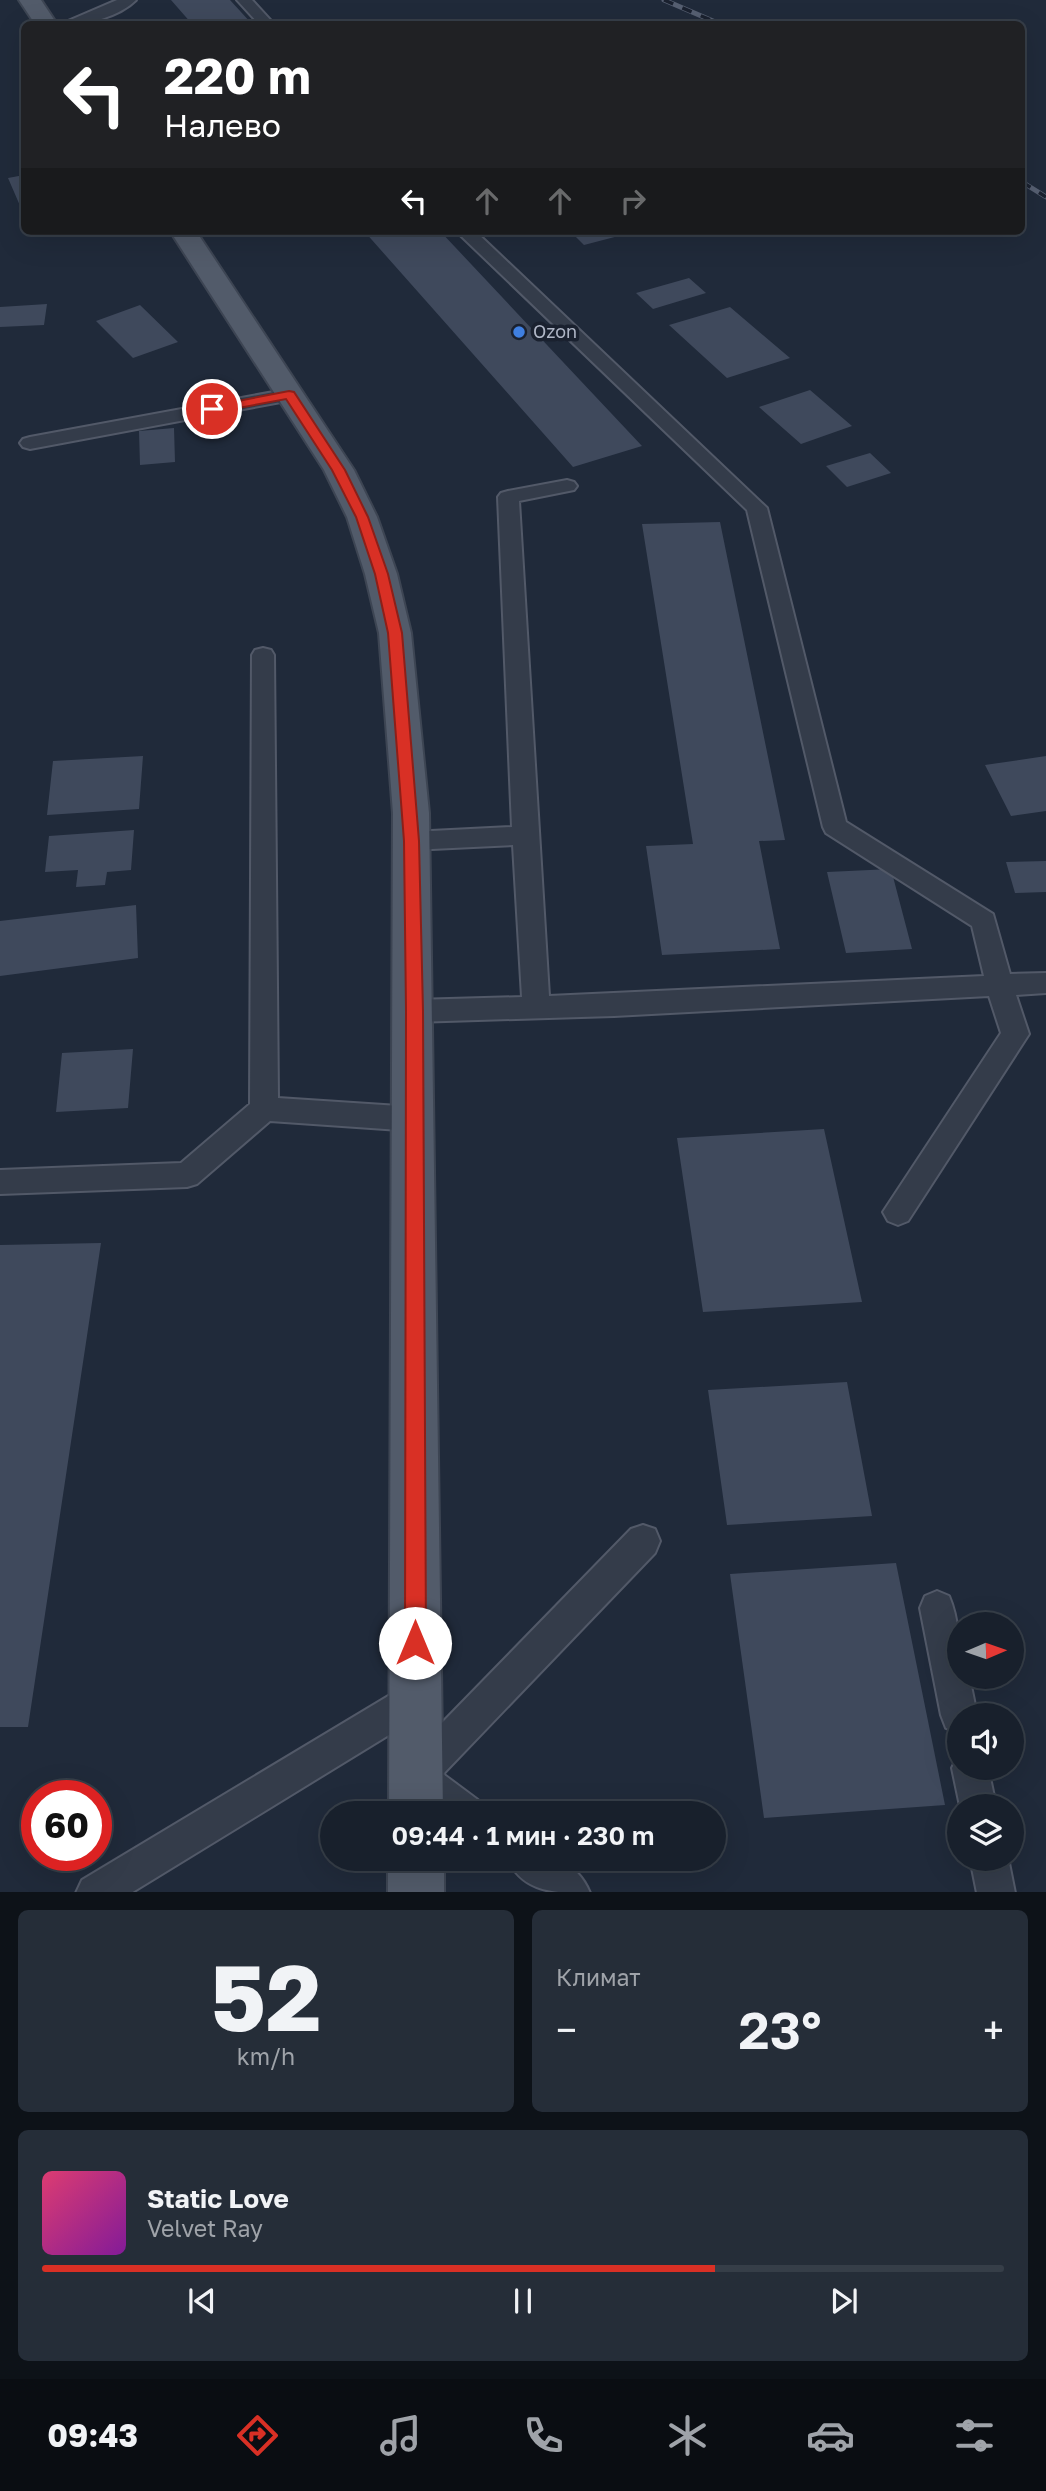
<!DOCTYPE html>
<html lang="ru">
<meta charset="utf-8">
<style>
body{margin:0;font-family:"Golos Text",sans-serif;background:#252d38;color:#f1f3f6;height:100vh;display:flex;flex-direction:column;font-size:26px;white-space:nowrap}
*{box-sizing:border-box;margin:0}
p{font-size:23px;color:#9fa3a9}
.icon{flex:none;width:38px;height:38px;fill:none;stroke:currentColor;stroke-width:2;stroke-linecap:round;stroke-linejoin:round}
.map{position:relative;height:1892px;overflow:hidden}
.side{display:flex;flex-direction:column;gap:18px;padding:18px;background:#0d1218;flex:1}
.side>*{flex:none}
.hud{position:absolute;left:21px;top:21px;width:1004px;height:214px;border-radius:10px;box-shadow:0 7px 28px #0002,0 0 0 2px #363e48;background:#202124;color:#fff;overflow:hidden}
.needle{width:46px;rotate:88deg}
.fabs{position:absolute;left:947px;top:1612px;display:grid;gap:14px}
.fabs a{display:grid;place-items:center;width:77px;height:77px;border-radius:50%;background:#18202c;box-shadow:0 7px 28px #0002,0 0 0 2px #363e48;font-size:35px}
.speed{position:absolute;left:21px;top:1780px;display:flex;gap:14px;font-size:35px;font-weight:700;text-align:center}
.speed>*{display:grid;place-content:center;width:91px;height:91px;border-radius:50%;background:#18202c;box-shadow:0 7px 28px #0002,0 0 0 2px #363e48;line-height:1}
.speed .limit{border:10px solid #d22;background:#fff;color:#111}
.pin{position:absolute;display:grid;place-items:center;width:60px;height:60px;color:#fff;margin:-30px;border:4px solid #fff;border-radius:50%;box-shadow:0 2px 7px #0007}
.me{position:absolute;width:77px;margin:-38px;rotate:0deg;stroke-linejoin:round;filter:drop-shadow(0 0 5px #0008)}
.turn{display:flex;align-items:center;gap:24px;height:147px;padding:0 28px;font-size:32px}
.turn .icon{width:91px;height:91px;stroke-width:2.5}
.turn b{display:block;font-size:49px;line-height:60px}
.lanes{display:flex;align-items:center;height:66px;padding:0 28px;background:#0003;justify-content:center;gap:35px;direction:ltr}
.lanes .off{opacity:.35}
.big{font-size:52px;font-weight:600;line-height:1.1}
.side .tile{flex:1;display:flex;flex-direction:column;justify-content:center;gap:10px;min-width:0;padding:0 24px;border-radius:10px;background:#252d38}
.side .dial{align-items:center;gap:0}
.dial b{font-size:91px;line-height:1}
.song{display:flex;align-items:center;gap:21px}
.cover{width:84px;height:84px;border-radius:10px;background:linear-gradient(135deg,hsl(340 70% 55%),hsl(290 70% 35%))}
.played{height:7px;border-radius:4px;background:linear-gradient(90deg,#d93025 70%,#363e48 70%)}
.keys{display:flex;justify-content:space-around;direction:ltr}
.heat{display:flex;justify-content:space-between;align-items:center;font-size:38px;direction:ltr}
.side .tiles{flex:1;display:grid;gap:18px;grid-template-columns:1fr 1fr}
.tile:last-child{grid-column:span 2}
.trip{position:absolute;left:320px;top:1801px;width:406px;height:70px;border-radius:35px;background:#18202c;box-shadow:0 7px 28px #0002,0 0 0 2px #363e48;font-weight:600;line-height:70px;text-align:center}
.menu{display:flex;height:112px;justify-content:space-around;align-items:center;background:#0a0d12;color:#9fa3a9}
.menu .icon{width:49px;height:49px}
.menu .selected{color:#d93025}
.menu b{font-size:32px;color:#f1f3f6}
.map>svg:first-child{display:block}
.building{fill:#3f495c}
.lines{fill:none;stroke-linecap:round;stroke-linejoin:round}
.lane-casing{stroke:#525968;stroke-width:4}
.primary-casing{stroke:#3d4553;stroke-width:4}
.lane{fill:#343c4a;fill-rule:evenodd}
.primary{fill:#525b6a;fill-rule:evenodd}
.rail-casing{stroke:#565f71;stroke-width:5}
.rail{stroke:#1a212f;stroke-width:3.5;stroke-dasharray:10;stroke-linecap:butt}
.route{fill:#d93025;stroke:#8d1f18;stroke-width:2}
.shop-dot{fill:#3f7fe0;stroke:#1a212f;stroke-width:2.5}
.labels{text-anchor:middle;stroke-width:7;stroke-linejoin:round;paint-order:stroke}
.far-poi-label{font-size:18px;fill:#afb6c6;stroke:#1a212f;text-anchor:start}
</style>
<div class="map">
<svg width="1046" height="1893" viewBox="0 0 1046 1893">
<rect width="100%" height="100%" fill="#202a3a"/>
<path class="building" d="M 171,0 L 230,0 L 252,24 L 192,24 Z
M 24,175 L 24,207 L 21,208 L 8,178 Z
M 364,231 L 440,231 L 642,446 L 573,467 Z
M 570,231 L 627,231 L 630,233 L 584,245 Z
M 689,278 L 706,293 L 653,309 L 636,293 Z
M 47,304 L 44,325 L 0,327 L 0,307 Z
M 140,305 L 178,342 L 133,358 L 96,321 Z
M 730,307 L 790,358 L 727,378 L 669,325 Z
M 810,390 L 852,426 L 801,444 L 759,407 Z
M 174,428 L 175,462 L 140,465 L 139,431 Z
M 870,453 L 891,473 L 847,487 L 826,466 Z
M 720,522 L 785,840 L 759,841 L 780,949 L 662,955 L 646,846 L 693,844 L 642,524 Z
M 143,756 L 139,809 L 47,815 L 53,761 Z
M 1046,756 L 1046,811 L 1011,816 L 985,765 Z
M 134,830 L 131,870 L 107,872 L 105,885 L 76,887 L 78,870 L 45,872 L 49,836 Z
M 1046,861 L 1046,892 L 1015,893 L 1006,862 Z
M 891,869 L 912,949 L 846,953 L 827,872 Z
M 136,905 L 138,958 L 0,976 L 0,921 Z
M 133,1049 L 128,1108 L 56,1112 L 62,1053 Z
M 824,1129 L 862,1302 L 703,1312 L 677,1138 Z
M 101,1243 L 28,1727 L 0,1727 L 0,1245 Z
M 847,1382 L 872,1516 L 727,1525 L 708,1390 Z
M 896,1563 L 945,1805 L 764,1818 L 730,1574 Z"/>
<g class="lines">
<g class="lane-casing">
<path id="lane" d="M 117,0 L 136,0 C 119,17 84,26 61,24 Z
M 237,0 L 252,0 L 274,24 L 259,24 Z
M 456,231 L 475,231 L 767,508 L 846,822 L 993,914 L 1010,974 L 1046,973 L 1046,993 L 1016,995 L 1029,1034 L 908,1221 L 898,1225 L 888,1221 L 883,1212 L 1001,1033 L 989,996 L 614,1016 L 414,1022 L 404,1019 L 400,1011 L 404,1003 L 414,1000 L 522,997 L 513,845 L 411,850 L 402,847 L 399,841 L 402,835 L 411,832 L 512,827 L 498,497 L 501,493 L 508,491 L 567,480 L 574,482 L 577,486 L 574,490 L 519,501 L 549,996 L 984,976 L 972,926 L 826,833 L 823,827 L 747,510 Z
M 290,389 L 300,395 L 297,399 L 30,449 L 23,447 L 20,443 L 23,439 L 30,437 Z
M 263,648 L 271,650 L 274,655 L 278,1098 L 414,1107 L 424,1111 L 428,1119 L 424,1127 L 414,1131 L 270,1121 L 197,1184 L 187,1187 L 0,1194 L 0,1170 L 181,1163 L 250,1104 L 252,655 L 255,650 Z
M 643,1525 L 655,1529 L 660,1541 L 655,1553 L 443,1774 L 478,1800 L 483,1813 L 435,1813 L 403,1789 L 398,1776 L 403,1763 L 631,1529 Z
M 937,1591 L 949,1596 C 960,1622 959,1648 959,1676 L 969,1676 L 977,1715 L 959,1715 L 959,1733 L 946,1728 L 941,1715 L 920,1608 L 925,1596 Z
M 415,1680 L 428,1685 L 433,1698 L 428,1711 L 131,1893 L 76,1893 L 82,1880 Z
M 959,1754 L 959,1768 L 988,1768 L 996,1806 L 960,1806 L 952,1768 Z
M 507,1858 C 543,1858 574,1854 590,1893 C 554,1893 523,1893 507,1858 Z
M 970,1858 L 1008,1858 L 1015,1893 L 977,1893 Z"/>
</g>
<g class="primary-casing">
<path id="primary" d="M 19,0 L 41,0 L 57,24 L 35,24 Z
M 170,231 L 196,231 L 354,470 L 377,517 L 397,574 L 411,633 L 429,813 L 443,1813 L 389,1813 L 393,813 L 379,633 L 365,574 L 347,517 L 324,470 Z
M 388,1858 L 444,1858 L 444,1893 L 388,1893 Z"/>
</g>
<use href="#lane" class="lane"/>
<use href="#primary" class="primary"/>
<g class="rail-casing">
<path id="rail" d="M 664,0 L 720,24
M 1022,182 L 1046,197"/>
</g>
<use href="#rail" class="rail"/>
</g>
<path class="route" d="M 289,391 L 294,392 L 345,470 L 368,517 L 388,574 L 402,633 L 419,841 L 423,1011 L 426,1643 L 423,1651 L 415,1654 L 408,1651 L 405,1643 L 406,1011 L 404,841 L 388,633 L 375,574 L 356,517 L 332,470 L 286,399 L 212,413 L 206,409 L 212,406 Z"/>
<circle class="shop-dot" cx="519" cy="332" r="7"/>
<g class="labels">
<g class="far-poi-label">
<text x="533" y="338">Ozon</text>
</g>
</g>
</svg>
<div class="fabs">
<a><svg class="needle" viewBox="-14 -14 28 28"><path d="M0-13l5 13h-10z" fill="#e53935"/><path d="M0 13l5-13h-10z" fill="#9fa3a9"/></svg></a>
<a><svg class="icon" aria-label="sound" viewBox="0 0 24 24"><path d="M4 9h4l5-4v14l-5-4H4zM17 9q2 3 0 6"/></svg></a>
<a><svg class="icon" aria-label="layers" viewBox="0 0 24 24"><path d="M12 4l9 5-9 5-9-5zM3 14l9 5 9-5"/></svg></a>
</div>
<div class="speed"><div class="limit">60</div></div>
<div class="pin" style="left:212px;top:409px;background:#d93025"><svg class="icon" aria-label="arrive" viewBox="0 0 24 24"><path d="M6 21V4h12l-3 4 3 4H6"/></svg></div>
<svg class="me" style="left:415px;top:1643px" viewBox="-20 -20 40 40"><circle r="19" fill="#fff"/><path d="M0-13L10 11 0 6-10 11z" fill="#d93025"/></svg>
<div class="trip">09:44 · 1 мин · 230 m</div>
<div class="hud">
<div class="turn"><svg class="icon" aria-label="left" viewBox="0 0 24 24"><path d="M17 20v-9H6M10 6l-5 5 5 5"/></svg><div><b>220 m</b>Налево</div></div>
<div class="lanes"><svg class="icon" aria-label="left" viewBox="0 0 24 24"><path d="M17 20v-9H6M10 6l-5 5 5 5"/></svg><svg class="icon off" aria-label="ahead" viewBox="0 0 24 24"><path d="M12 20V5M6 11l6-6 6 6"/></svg><svg class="icon off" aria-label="ahead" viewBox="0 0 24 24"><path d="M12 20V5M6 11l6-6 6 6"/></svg><svg class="icon off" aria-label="right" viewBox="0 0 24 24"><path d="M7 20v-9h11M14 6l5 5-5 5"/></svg></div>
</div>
</div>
<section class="side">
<div class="tiles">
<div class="tile dial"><b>52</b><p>km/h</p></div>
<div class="tile"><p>Климат</p>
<div class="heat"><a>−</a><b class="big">23°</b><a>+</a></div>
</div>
<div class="tile">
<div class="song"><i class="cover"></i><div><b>Static Love</b><p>Velvet Ray</p></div></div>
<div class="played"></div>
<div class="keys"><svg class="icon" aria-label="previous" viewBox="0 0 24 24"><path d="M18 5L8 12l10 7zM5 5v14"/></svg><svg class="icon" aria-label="pause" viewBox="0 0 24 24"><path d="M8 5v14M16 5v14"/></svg><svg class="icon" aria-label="next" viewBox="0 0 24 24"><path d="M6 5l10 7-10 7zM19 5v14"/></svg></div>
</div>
</div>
</section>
<nav class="menu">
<b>09:43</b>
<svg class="icon selected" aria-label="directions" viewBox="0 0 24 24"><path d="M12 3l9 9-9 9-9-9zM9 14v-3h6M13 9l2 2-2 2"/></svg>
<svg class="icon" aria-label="music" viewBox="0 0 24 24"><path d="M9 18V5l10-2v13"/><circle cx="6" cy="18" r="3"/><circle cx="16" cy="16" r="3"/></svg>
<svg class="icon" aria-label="phone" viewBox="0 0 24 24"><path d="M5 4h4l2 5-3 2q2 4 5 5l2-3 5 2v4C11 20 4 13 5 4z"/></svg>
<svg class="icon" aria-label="climate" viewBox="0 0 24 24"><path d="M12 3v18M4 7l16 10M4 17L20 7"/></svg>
<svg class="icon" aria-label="car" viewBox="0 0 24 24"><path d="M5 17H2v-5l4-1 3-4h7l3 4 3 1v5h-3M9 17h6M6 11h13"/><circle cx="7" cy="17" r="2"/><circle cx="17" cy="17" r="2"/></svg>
<svg class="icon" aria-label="filters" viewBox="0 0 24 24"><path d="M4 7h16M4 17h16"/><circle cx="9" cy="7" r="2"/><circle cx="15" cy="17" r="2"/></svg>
</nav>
